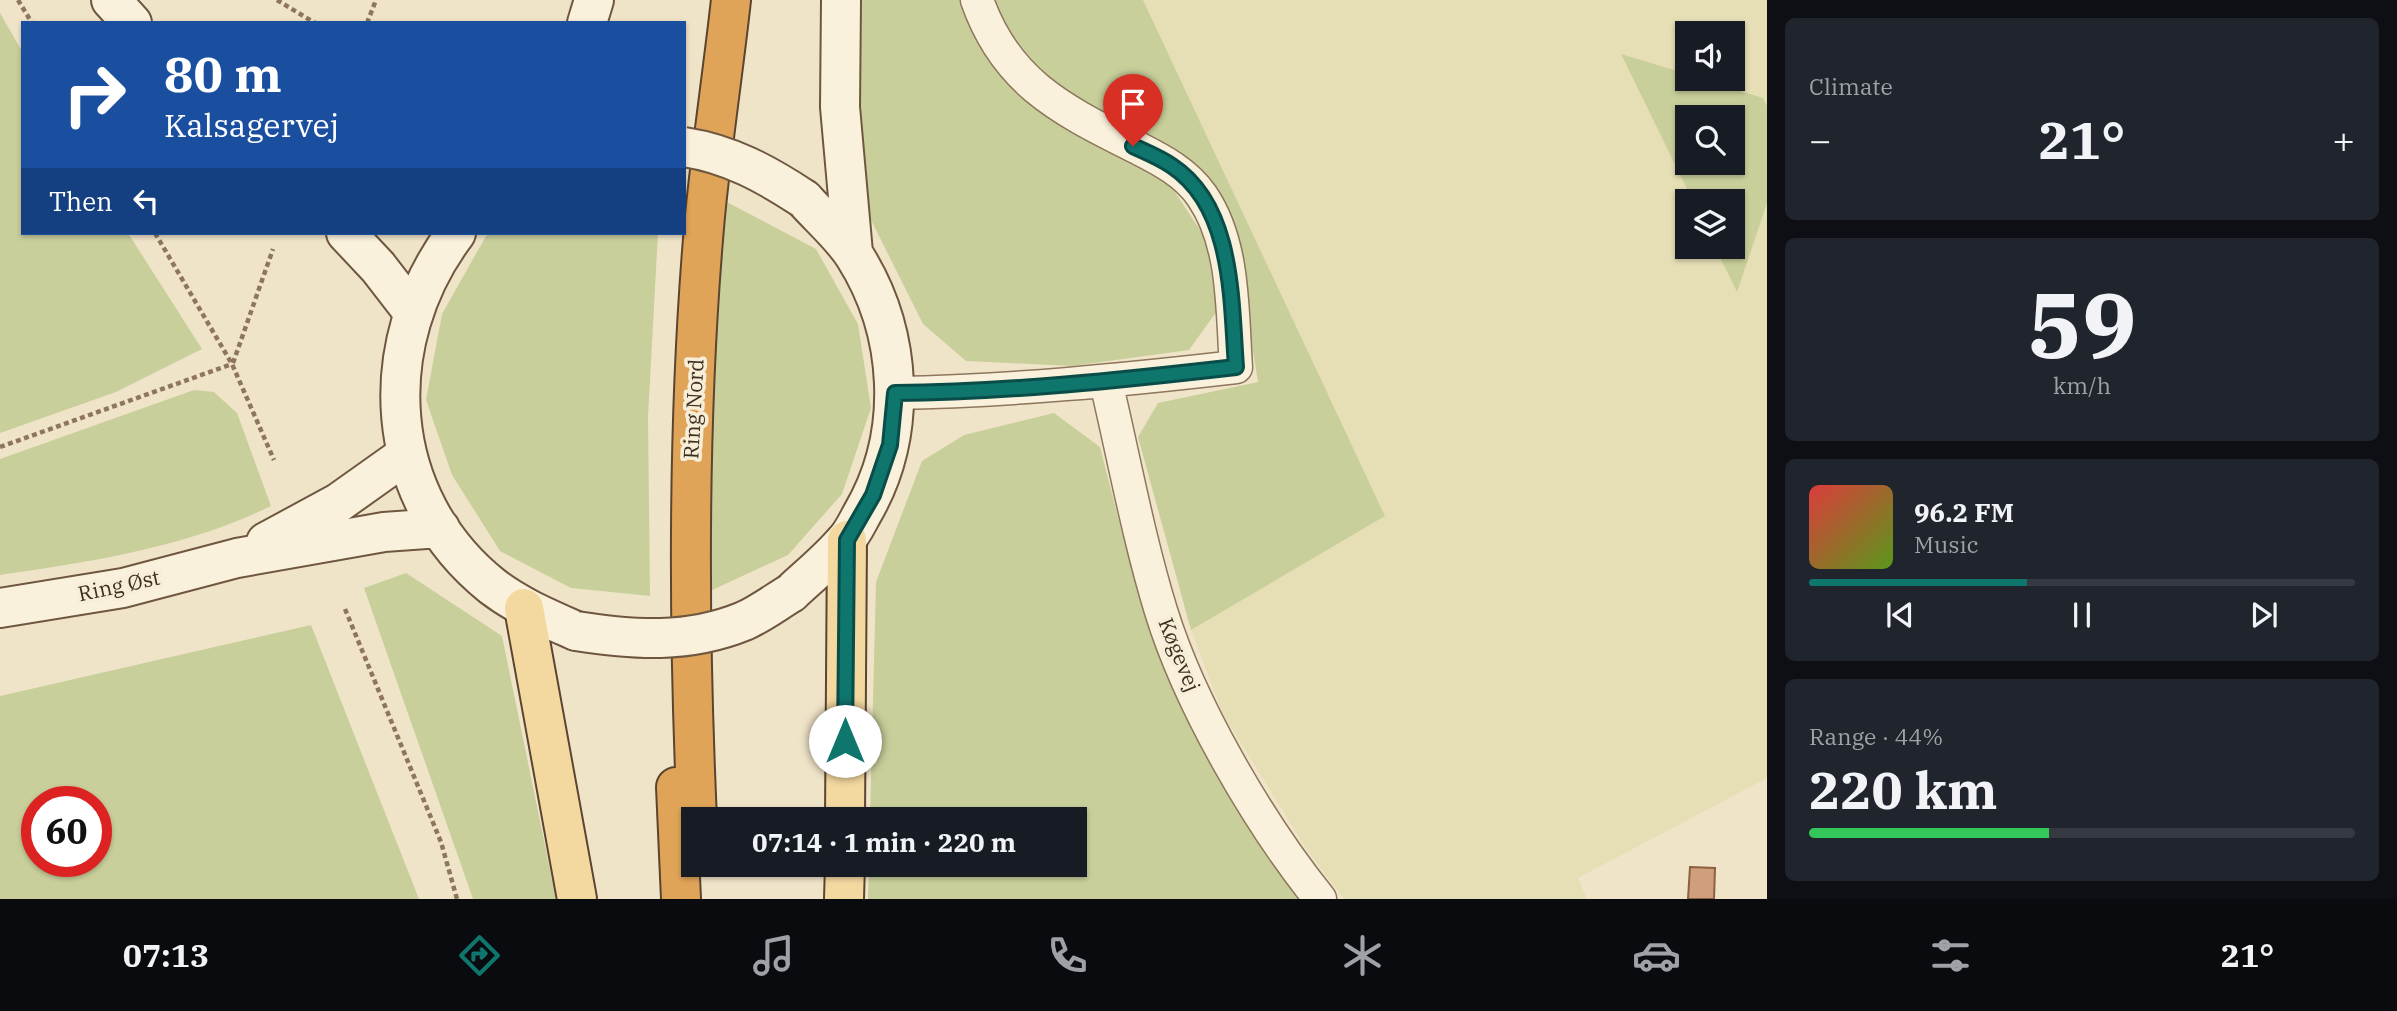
<!DOCTYPE html>
<meta charset="utf-8">
<style>
body{margin:0;font-family:"IBM Plex Serif",serif;background:#20242c;color:#f1f3f6;height:100vh;display:flex;flex-direction:column;font-size:26px;white-space:nowrap}
*{box-sizing:border-box;margin:0}
p{font-size:23px;color:#9ea1a6}
.icon{flex:none;width:38px;height:38px;fill:none;stroke:currentColor;stroke-width:2;stroke-linecap:round;stroke-linejoin:round}
.map{position:relative;flex:1;overflow:hidden}
.drawer{display:flex;flex-direction:column;gap:18px;padding:18px;background:#0d0f14;width:630px}
.drawer>*{flex:none}
.top-card{position:absolute;left:21px;top:21px;width:665px;height:214px;border-radius:0px;box-shadow:0 2px 5px #0004;background:#1a4fa0;color:#fff;overflow:hidden}
.fabs{position:absolute;left:1675px;top:21px;display:grid;gap:14px}
.fabs a{display:grid;place-items:center;width:70px;height:70px;border-radius:0px;background:#171b24;box-shadow:0 2px 5px #0004;font-size:35px}
.speed{position:absolute;left:21px;top:786px;display:flex;gap:14px;font-size:35px;font-weight:700;text-align:center}
.speed>*{display:grid;place-content:center;width:91px;height:91px;border-radius:50%;background:#171b24;box-shadow:0 2px 5px #0004;line-height:1}
.speed .limit{border:10px solid #d22;background:#fff;color:#111}
.pin{position:absolute;display:grid;place-items:center;width:60px;height:60px;color:#fff;margin:-72px -30px;border-radius:50% 50% 50% 0;rotate:-45deg;box-shadow:0 0 7px #0007}
.pin .icon{rotate:45deg}
.me{position:absolute;width:77px;margin:-38px;rotate:0deg;stroke-linejoin:round;filter:drop-shadow(0 0 5px #0008)}
.turn{display:flex;align-items:center;gap:24px;height:147px;padding:0 28px;font-size:32px}
.turn .icon{width:91px;height:91px;stroke-width:2.5}
.turn b{display:block;font-size:49px;line-height:60px}
.then{display:flex;align-items:center;height:66px;padding:0 28px;background:#0003;gap:14px;font-size:26px}
.big{font-size:52px;font-weight:700;line-height:1.1}
.drawer .tile{flex:1;display:flex;flex-direction:column;justify-content:center;gap:10px;min-width:0;padding:0 24px;border-radius:10px;background:#20242c}
.drawer .dial{align-items:center;gap:0}
.dial b{font-size:91px;line-height:1}
.song{display:flex;align-items:center;gap:21px}
.cover{width:84px;height:84px;border-radius:10px;background:linear-gradient(135deg,hsl(0 70% 55%),hsl(90 70% 35%))}
.played{height:7px;border-radius:4px;background:linear-gradient(90deg,#0f766e 40%,#363941 40%)}
.keys{display:flex;justify-content:space-around;direction:ltr}
.heat{display:flex;justify-content:space-between;align-items:center;font-size:38px;direction:ltr}
.charge{height:10px;border-radius:5px;background:linear-gradient(90deg,#34c759 44%,#363941 0)}
.trip{position:absolute;left:681px;top:807px;width:406px;height:70px;border-radius:0px;background:#171b24;box-shadow:0 2px 5px #0004;font-weight:700;line-height:70px;text-align:center}
.tab-bar{display:flex;height:112px;justify-content:space-around;align-items:center;background:#090b0e;color:#9ea1a6}
.tab-bar .icon{width:49px;height:49px}
.tab-bar .selected{color:#0f766e}
.tab-bar b{font-size:32px;color:#f1f3f6}
main{display:flex;flex:1;min-height:0}
.map>svg:first-child{display:block}
.farmland{fill:#e6deb5;fill-rule:evenodd}
.green{fill:#c9cf9b;fill-rule:evenodd}
.building{fill:#cf9f7d;stroke:#8d5f41;stroke-width:2}
.lines{fill:none;stroke-linecap:round;stroke-linejoin:round}
.street-casing{stroke:#8d765c;stroke-width:35}
.secondary-casing{stroke:#6f573f;stroke-width:42}
.primary-casing{stroke:#5b4430;stroke-width:42}
.highway-casing{stroke:#5b4430;stroke-width:42}
.path{stroke:#8d765c;stroke-width:4.5;stroke-dasharray:5 3.5;stroke-linecap:butt}
.street{stroke:#faf1dc;stroke-width:32}
.secondary{stroke:#faf1dc;stroke-width:38}
.primary{stroke:#f3d9a0;stroke-width:38}
.highway{stroke:#e0a458;stroke-width:38}
.secondary-bridge-casing{stroke:#6f573f;stroke-width:42;stroke-linecap:butt}
.secondary-bridge{stroke:#faf1dc;stroke-width:38}
.route-casing{stroke:#0a4d48;stroke-width:18}
.route{stroke:#0f766e;stroke-width:12}
.labels{text-anchor:middle;stroke-width:7;stroke-linejoin:round;paint-order:stroke}
.street-label{font-size:21px;fill:#3d2e20;stroke:#f7eed8}
</style>
<main>
<div class="map">
<svg width="1767" height="899" viewBox="0 0 1767 899">
<rect width="100%" height="100%" fill="#f0e4c8"/>
<path class="farmland" d="M 1143,0 L 1767,0 L 1767,778 L 1578,878 L 1587,899 L 1344,899 L 1307,850 L 1223,714 L 1191,630 L 1385,516 ZM 1687,33 L 1732,33 L 1732,79 L 1687,79 ZM 1687,117 L 1732,117 L 1732,163 L 1687,163 ZM 1687,201 L 1732,201 L 1732,247 L 1687,247 Z"/>
<path class="green" d="M 853,0 L 963,0 L 974,33 L 1016,91 L 1165,177 L 1206,239 L 1217,311 L 1189,350 L 1072,366 L 966,361 L 923,324 L 861,200 Z
M 992,0 L 1143,0 L 1385,516 L 1191,630 L 1138,437 L 1158,403 L 1258,382 L 1235,239 L 1089,111 L 1037,72 L 998,17 Z
M 0,13 L 23,53 L 23,233 L 128,233 L 202,349 L 116,392 L 0,433 Z
M 1621,54 L 1687,74 L 1687,79 L 1701,79 L 1763,98 L 1767,106 L 1767,203 L 1737,292 L 1715,247 L 1732,247 L 1732,201 L 1693,201 ZM 1732,117 L 1732,163 L 1687,163 L 1687,117 Z
M 723,200 L 816,249 L 858,324 L 871,408 L 842,494 L 788,555 L 708,592 L 711,457 Z
M 492,233 L 658,233 L 648,417 L 650,596 L 571,588 L 500,551 L 452,475 L 426,400 L 442,314 L 486,236 Z
M 194,390 L 214,392 L 237,413 L 271,506 C 188,547 91,562 0,575 L 0,459 Z
M 1054,413 L 1100,447 L 1129,560 L 1191,729 L 1304,899 L 868,899 L 869,865 L 1074,864 L 1074,819 L 870,819 L 876,582 L 922,461 L 964,435 Z
M 406,573 L 502,636 L 556,899 L 473,899 L 364,588 Z
M 311,625 L 419,899 L 0,899 L 0,696 ZM 37,802 L 96,802 L 96,861 L 37,861 Z"/>
<path class="building" d="M 1690,867 L 1715,868 L 1714,899 L 1688,899 Z"/>
<g class="lines">
<g class="street-casing">
<path id="street" d="M 1106,382 C 1124,458 1138,536 1161,611 C 1190,705 1258,822 1320,899
M 895,393 C 1010,391 1122,380 1236,367 C 1232,311 1235,244 1202,196 C 1184,170 1157,158 1130,144 C 1058,108 1005,80 977,0"/>
</g>
<g class="secondary-casing">
<path id="secondary" d="M 111,0 L 132,23
M 841,0 L 840,107 L 853,253
M 587,23 L 594,0
M 346,233 L 378,267 L 412,311
M 456,233 C 373,343 381,497 492,586 C 518,606 547,618 576,631
M 266,542 L 338,503 L 407,454
M 791,593 C 809,576 829,560 845,541 C 852,534 857,523 862,514 C 909,434 903,332 854,255 C 841,235 820,217 804,199
M 0,608 L 123,588 L 237,558 L 384,532 L 440,528"/>
</g>
<g class="primary-casing">
<path id="primary" d="M 524,608 L 577,899
M 845,819 L 847,540
M 844,899 L 845,864"/>
</g>
<g class="highway-casing">
<path id="highway" d="M 676,787 L 681,899
M 697,819 C 688,618 687,416 705,216 C 712,144 723,72 731,0"/>
</g>
<path class="path" d="M 18,0 L 32,23
M 277,0 L 315,23
M 367,23 L 376,0
M 155,233 L 232,364 L 274,460
M 233,363 L 273,249
M 0,447 L 232,364
M 345,609 L 441,842 L 457,899"/>
<use href="#street" class="street"/>
<use href="#secondary" class="secondary"/>
<use href="#primary" class="primary"/>
<use href="#highway" class="highway"/>
<g class="secondary-bridge-casing">
<path id="secondary-bridge" d="M 684,147 C 730,154 766,174 804,199
M 576,631 C 634,640 688,644 744,621 C 760,614 776,602 791,593"/>
</g>
<use href="#secondary-bridge" class="secondary-bridge"/>
</g>
<g class="lines">
<g class="route-casing">
<path id="route" d="M 845,741 L 847,540 L 873,495 L 890,445 L 895,393 C 1009,392 1122,380 1236,367 C 1231,301 1234,207 1172,166 C 1161,158 1146,152 1133,146"/>
</g>
<use href="#route" class="route"/>
</g>
<g class="labels">
<g class="street-label">
<text transform="translate(694 409) rotate(-87)" y="7">Ring Nord</text>
<text transform="translate(119 586) rotate(-12)" y="7">Ring Øst</text>
<text transform="translate(1179 655) rotate(68)" y="7">Køgevej</text>
</g>
</g>
</svg>
<div class="fabs">
<a><svg class="icon" aria-label="sound" viewBox="0 0 24 24"><path d="M4 9h4l5-4v14l-5-4H4zM17 9q2 3 0 6"/></svg></a>
<a><svg class="icon" aria-label="search" viewBox="0 0 24 24"><circle cx="10" cy="10" r="6"/><path d="M15 15l6 6"/></svg></a>
<a><svg class="icon" aria-label="layers" viewBox="0 0 24 24"><path d="M12 4l9 5-9 5-9-5zM3 14l9 5 9-5"/></svg></a>
</div>
<div class="speed"><div class="limit">60</div></div>
<div class="pin" style="left:1133px;top:146px;background:#d93025"><svg class="icon" aria-label="arrive" viewBox="0 0 24 24"><path d="M6 21V4h12l-3 4 3 4H6"/></svg></div>
<svg class="me" style="left:845px;top:741px" viewBox="-20 -20 40 40"><circle r="19" fill="#fff"/><path d="M0-13L10 11 0 6-10 11z" fill="#0f766e"/></svg>
<div class="trip">07:14 · 1 min · 220 m</div>
<div class="top-card">
<div class="turn"><svg class="icon" aria-label="right" viewBox="0 0 24 24"><path d="M7 20v-9h11M14 6l5 5-5 5"/></svg><div><b>80 m</b>Kalsagervej</div></div>
<div class="then">Then<svg class="icon" aria-label="left" viewBox="0 0 24 24"><path d="M17 20v-9H6M10 6l-5 5 5 5"/></svg></div>
</div>
</div>
<section class="drawer">
<div class="tile"><p>Climate</p>
<div class="heat"><a>−</a><b class="big">21°</b><a>+</a></div>
</div>
<div class="tile dial"><b>59</b><p>km/h</p></div>
<div class="tile">
<div class="song"><i class="cover"></i><div><b>96.2 FM</b><p>Music</p></div></div>
<div class="played"></div>
<div class="keys"><svg class="icon" aria-label="previous" viewBox="0 0 24 24"><path d="M18 5L8 12l10 7zM5 5v14"/></svg><svg class="icon" aria-label="pause" viewBox="0 0 24 24"><path d="M8 5v14M16 5v14"/></svg><svg class="icon" aria-label="next" viewBox="0 0 24 24"><path d="M6 5l10 7-10 7zM19 5v14"/></svg></div>
</div>
<div class="tile"><p>Range · 44%</p><b class="big">220 km</b><div class="charge"></div></div>
</section>
</main>
<nav class="tab-bar">
<b>07:13</b>
<svg class="icon selected" aria-label="directions" viewBox="0 0 24 24"><path d="M12 3l9 9-9 9-9-9zM9 14v-3h6M13 9l2 2-2 2"/></svg>
<svg class="icon" aria-label="music" viewBox="0 0 24 24"><path d="M9 18V5l10-2v13"/><circle cx="6" cy="18" r="3"/><circle cx="16" cy="16" r="3"/></svg>
<svg class="icon" aria-label="phone" viewBox="0 0 24 24"><path d="M5 4h4l2 5-3 2q2 4 5 5l2-3 5 2v4C11 20 4 13 5 4z"/></svg>
<svg class="icon" aria-label="climate" viewBox="0 0 24 24"><path d="M12 3v18M4 7l16 10M4 17L20 7"/></svg>
<svg class="icon" aria-label="car" viewBox="0 0 24 24"><path d="M5 17H2v-5l4-1 3-4h7l3 4 3 1v5h-3M9 17h6M6 11h13"/><circle cx="7" cy="17" r="2"/><circle cx="17" cy="17" r="2"/></svg>
<svg class="icon" aria-label="filters" viewBox="0 0 24 24"><path d="M4 7h16M4 17h16"/><circle cx="9" cy="7" r="2"/><circle cx="15" cy="17" r="2"/></svg>
<b>21°</b>
</nav>
